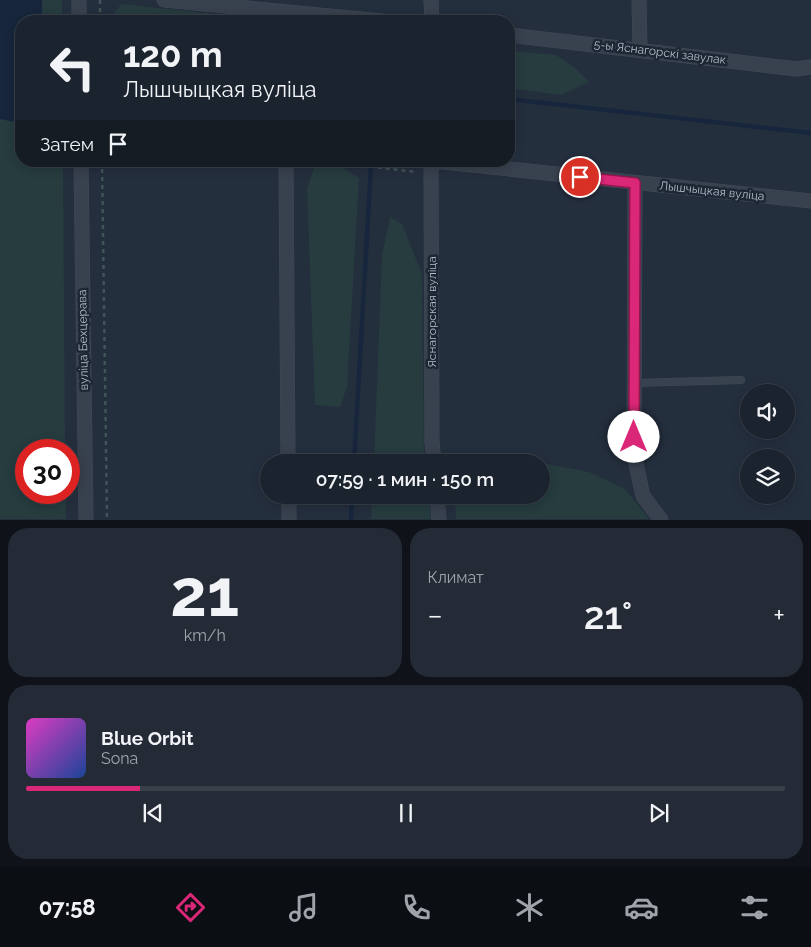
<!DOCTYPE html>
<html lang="ru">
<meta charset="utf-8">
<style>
body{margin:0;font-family:Raleway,sans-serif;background:#242b36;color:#f1f3f6;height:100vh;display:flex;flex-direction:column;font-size:19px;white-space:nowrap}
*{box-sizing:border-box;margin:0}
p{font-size:16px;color:#a0a4aa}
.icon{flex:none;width:28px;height:28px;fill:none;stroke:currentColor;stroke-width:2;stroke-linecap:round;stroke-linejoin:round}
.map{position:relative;height:520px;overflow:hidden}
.sheet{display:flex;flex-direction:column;gap:8px;padding:8px;background:#0f1319;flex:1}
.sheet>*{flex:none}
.hud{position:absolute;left:15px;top:15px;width:500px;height:152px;border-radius:20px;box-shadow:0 2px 12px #0003,0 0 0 1px #39404a;background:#1b232e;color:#f1f3f6;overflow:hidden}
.buttons{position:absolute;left:740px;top:384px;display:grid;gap:10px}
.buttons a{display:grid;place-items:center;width:55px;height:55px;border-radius:50%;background:#1b232e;box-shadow:0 2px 12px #0003,0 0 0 1px #39404a;font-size:25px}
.speed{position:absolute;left:15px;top:439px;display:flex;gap:10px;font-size:25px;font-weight:700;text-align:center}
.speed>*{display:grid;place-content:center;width:65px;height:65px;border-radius:50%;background:#1b232e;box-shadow:0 2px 12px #0003,0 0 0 1px #39404a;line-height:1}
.speed .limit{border:8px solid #d22;background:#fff;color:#111}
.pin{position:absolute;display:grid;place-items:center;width:42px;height:42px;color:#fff;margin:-21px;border:2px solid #fff;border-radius:50%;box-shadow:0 1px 5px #0007}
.me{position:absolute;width:55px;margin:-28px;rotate:0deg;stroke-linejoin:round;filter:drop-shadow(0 0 4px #0008)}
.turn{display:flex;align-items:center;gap:18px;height:105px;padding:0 25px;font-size:22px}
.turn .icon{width:65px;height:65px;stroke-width:2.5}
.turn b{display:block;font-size:35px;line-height:42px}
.then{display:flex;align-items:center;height:48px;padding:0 25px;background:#0003;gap:10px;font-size:19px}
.big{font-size:38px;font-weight:600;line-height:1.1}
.sheet .widget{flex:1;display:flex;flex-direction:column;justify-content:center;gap:8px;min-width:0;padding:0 18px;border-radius:20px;background:#242b36}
.sheet .dial{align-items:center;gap:0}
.dial b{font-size:65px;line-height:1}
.song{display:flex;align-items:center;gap:15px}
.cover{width:60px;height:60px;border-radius:8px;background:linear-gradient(135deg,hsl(310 70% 55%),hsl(220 70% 35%))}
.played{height:5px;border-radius:2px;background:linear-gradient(90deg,#db2777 15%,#39404a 15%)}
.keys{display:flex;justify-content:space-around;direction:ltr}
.heat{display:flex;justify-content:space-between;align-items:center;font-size:28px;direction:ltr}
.sheet .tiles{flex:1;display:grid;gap:8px;grid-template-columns:1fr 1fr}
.widget:last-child{grid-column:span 2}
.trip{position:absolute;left:260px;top:454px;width:290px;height:50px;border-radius:25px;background:#1b232e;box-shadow:0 2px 12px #0003,0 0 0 1px #39404a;font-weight:600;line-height:50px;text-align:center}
.dock{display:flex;height:80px;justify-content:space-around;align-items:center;background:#0b0e12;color:#a0a4aa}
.dock .icon{width:35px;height:35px}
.dock .current{color:#db2777}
.dock b{font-size:22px;color:#f1f3f6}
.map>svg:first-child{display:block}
.green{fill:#263c3f}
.water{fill:#17263c}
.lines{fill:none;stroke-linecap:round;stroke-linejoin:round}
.stream{stroke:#17263c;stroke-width:4.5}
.service-casing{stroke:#414a57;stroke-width:8}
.minor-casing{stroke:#414a57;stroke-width:15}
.path{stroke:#3f5557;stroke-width:2.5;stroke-dasharray:4 4;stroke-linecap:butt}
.service{stroke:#38414e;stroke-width:7}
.minor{stroke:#38414e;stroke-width:14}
.route-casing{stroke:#8e194d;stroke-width:12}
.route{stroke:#db2777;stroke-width:9}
.labels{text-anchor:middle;stroke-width:5;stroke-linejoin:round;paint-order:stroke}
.street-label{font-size:12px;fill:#b4bcc9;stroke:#1d2633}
</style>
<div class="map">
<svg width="811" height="520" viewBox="0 0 811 520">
<rect width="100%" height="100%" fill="#242f3e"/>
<path class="green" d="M 0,0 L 62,0 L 62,21 L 21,21 L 21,161 L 63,161 L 65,450 L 26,450 L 26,492 L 66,493 L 66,519 L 0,519 Z
M 121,4 L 279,21 L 113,21 L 112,17 Z
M 509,51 L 556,55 L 575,68 L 589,82 L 561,95 L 509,88 Z
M 315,165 L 340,166 L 359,178 L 347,387 L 340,407 L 315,405 L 307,189 Z
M 390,217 L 402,224 L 422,274 L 424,462 L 374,462 L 382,255 Z
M 466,457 L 524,460 L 540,462 L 454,462 Z
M 541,463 L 589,472 L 625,489 L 649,519 L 456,519 L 455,495 L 541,495 Z
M 372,495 L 428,495 L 431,519 L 371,519 Z"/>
<path class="water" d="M 0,0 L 42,0 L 42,21 L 21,21 L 21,121 L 15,122 L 0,119 Z"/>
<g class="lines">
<path class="stream" d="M 509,99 L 811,133
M 354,462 L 371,166
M 351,520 L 352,495"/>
<g class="service-casing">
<path id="service" d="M 634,383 L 741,380"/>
</g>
<g class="minor-casing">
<path id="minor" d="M 79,0 L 79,21
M 164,0 L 382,21
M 431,0 L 432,21
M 639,0 L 640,49
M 509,35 L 797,69 L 811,67
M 81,161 L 86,520
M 286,161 L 288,462
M 431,161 L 432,442 L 434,462
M 434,161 L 811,201
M 635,183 L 634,455 L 643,496 L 661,520
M 289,495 L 289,520
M 437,495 L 439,520"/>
</g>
<path class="path" d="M 100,0 L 100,21
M 102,161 L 107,520
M 322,161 L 417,172"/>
<use href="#service" class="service"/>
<use href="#minor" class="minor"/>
</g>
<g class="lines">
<g class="route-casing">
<path id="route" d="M 580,177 L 635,183 L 634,437"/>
</g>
<use href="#route" class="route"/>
</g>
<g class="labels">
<g class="street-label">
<text transform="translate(660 52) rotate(7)" y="4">5-ы Яснагорскі завулак</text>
<text transform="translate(712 191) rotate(6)" y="4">Лышчыцкая вуліца</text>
<text transform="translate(432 312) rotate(-90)" y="4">Яснагорская вуліца</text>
<text transform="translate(83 340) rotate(-91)" y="4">вуліца Бехцерава</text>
</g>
</g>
</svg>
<div class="buttons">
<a><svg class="icon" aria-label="sound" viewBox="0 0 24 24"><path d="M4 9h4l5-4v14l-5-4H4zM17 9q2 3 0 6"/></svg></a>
<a><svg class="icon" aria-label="layers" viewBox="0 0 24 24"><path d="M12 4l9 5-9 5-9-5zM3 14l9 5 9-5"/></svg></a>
</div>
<div class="speed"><div class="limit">30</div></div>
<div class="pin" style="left:580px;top:177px;background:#d93025"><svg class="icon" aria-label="arrive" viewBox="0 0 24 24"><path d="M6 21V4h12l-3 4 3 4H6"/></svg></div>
<svg class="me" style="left:634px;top:437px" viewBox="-20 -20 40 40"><circle r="19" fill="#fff"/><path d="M0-13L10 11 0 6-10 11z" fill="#db2777"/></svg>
<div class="trip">07:59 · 1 мин · 150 m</div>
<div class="hud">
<div class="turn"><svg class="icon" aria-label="left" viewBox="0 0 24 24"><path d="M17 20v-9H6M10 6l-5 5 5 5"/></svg><div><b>120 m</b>Лышчыцкая вуліца</div></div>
<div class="then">Затем<svg class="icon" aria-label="arrive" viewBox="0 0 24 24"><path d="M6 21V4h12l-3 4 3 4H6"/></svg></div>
</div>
</div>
<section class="sheet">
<div class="tiles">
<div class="widget dial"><b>21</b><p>km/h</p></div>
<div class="widget"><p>Климат</p>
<div class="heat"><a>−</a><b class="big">21°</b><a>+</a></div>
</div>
<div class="widget">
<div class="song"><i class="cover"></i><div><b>Blue Orbit</b><p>Sona</p></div></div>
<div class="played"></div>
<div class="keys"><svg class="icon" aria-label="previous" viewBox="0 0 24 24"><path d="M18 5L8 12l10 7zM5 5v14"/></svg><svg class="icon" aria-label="pause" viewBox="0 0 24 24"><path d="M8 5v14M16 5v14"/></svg><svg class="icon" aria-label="next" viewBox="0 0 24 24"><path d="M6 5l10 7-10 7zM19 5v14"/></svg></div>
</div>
</div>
</section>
<nav class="dock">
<b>07:58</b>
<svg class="icon current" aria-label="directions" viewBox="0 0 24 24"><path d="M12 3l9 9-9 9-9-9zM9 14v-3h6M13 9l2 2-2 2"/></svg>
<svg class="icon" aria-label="music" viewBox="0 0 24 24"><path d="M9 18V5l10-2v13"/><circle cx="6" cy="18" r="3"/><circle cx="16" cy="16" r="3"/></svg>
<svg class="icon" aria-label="phone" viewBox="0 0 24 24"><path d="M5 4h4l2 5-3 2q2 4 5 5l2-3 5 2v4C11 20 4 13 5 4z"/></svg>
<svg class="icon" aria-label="climate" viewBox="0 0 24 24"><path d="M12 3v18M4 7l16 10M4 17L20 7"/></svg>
<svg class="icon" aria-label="car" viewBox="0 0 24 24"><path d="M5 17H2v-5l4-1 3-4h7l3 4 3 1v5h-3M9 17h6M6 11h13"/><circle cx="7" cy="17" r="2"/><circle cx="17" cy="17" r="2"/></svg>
<svg class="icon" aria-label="filters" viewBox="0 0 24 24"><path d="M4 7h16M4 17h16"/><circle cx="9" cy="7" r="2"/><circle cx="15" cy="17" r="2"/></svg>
</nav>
